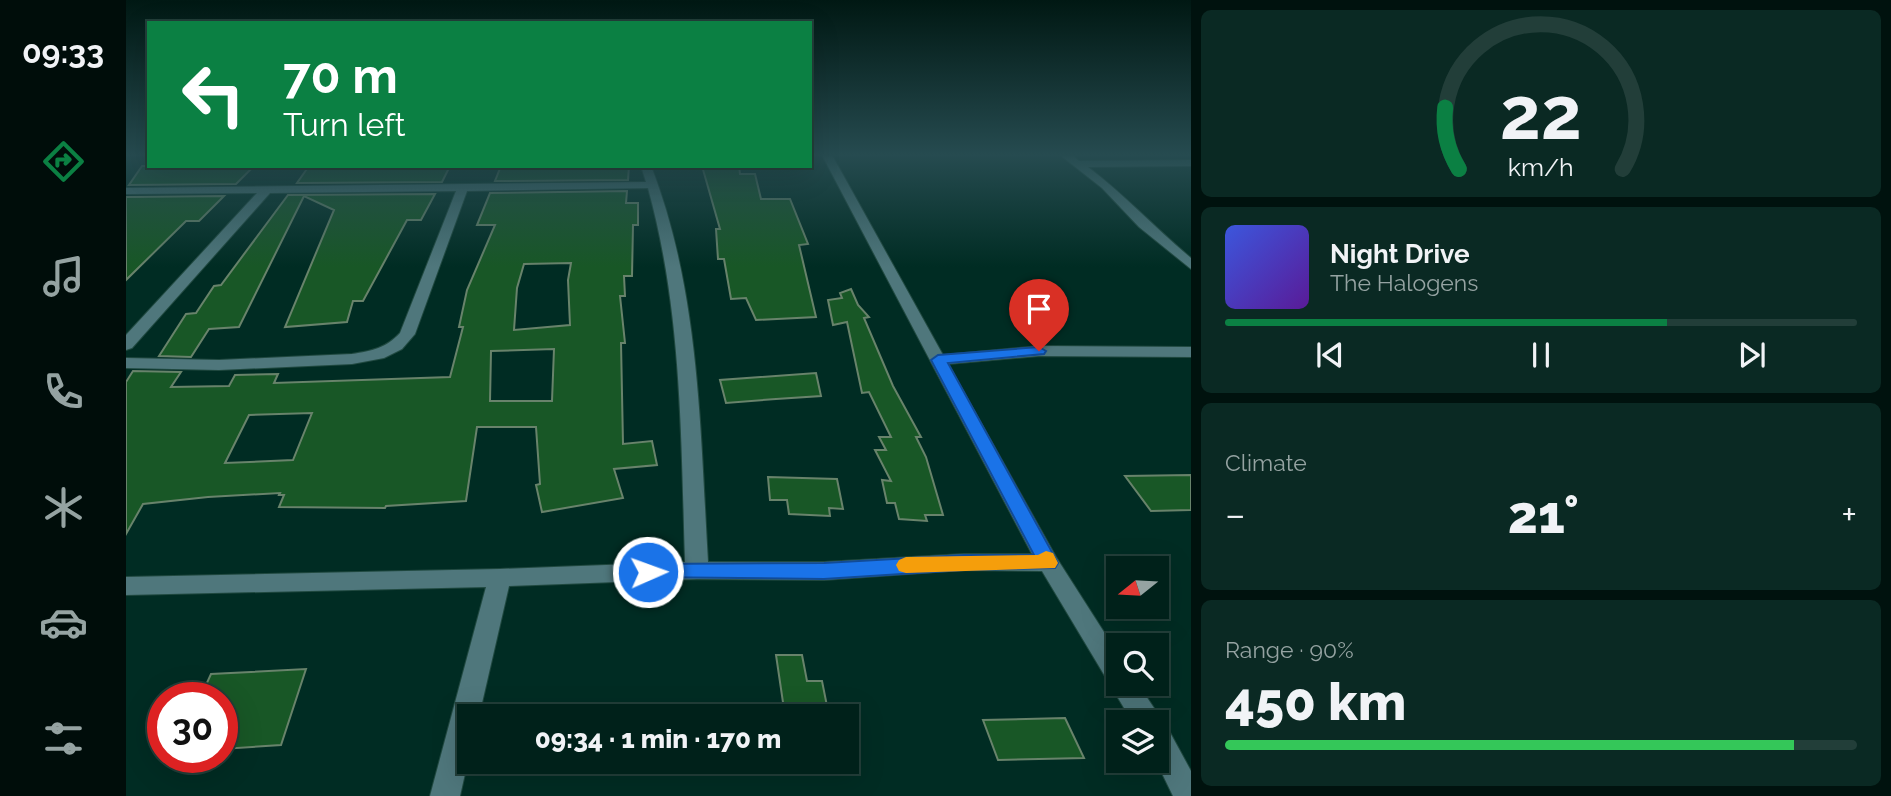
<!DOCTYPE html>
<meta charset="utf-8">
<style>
body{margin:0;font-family:Raleway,sans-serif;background:#0a2923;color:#f1f3f6;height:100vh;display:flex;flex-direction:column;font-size:26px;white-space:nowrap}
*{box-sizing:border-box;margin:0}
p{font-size:23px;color:#95a3a2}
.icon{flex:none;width:38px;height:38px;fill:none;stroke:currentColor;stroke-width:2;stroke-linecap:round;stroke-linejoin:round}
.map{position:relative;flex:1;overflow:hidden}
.details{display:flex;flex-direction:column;gap:10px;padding:10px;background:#00120e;width:700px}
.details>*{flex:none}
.guide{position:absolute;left:21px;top:21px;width:665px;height:147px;border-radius:0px;box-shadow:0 7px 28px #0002,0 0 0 2px #223e39;background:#0b8043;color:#fff;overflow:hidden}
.needle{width:46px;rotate:252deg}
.buttons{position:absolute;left:980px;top:556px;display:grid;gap:14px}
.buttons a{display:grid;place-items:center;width:63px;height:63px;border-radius:0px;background:#00211a;box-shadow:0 7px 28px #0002,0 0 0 2px #223e39;font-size:35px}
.speed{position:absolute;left:21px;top:682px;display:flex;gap:14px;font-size:35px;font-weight:700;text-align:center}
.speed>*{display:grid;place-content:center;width:91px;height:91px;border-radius:50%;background:#00211a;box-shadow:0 7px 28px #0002,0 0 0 2px #223e39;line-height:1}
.speed .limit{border:10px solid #d22;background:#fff;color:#111}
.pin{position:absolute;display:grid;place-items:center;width:60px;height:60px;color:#fff;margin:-72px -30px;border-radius:50% 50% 50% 0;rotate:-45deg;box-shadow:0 0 7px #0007}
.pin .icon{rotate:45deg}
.me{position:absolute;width:77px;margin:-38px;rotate:88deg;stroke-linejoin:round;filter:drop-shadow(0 0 5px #0008)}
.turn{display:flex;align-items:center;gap:24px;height:147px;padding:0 21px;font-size:32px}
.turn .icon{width:91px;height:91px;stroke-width:2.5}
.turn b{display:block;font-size:49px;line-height:60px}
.big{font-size:52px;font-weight:800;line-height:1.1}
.details .card{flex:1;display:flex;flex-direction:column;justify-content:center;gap:10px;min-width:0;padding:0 24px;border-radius:10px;background:#0a2923}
.details .dial{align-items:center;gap:0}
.dial svg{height:182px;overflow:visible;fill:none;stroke:#223e39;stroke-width:7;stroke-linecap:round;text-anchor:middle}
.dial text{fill:#f1f3f6;stroke:none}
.song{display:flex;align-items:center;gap:21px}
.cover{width:84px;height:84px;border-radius:10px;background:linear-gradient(135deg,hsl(230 70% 55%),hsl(270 70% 35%))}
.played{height:7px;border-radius:4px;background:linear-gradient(90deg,#0b8043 70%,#223e39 70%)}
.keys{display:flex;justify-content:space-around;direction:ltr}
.heat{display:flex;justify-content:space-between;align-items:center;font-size:38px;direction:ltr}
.charge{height:10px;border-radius:5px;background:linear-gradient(90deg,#34c759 90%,#223e39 0)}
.trip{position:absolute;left:331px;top:704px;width:402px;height:70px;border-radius:0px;background:#00211a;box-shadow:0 7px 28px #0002,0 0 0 2px #223e39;font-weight:800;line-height:70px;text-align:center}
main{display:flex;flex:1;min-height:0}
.tab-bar{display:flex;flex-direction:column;width:126px;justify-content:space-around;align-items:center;background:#000d0a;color:#95a3a2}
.tab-bar .icon{width:49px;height:49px}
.tab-bar .active{color:#0b8043}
.tab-bar b{font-size:32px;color:#f1f3f6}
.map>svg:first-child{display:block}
.building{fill:#185726;stroke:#68836b;stroke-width:2;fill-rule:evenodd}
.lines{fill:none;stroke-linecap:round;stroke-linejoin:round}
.minor-casing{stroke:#204940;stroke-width:2}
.minor{fill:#4f777c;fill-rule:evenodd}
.route{fill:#1a73e8;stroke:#114b97;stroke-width:2}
.slow{fill:#f59e0b}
</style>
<main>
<nav class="tab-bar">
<b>09:33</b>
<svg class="icon active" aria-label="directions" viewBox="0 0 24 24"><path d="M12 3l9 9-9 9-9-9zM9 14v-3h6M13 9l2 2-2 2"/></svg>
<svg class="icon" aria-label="music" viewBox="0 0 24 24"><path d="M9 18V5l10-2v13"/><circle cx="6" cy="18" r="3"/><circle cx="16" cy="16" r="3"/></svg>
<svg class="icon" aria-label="phone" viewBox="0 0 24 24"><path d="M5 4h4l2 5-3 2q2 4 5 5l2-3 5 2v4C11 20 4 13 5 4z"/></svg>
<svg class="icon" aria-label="climate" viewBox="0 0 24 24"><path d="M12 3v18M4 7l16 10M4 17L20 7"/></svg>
<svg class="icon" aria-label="car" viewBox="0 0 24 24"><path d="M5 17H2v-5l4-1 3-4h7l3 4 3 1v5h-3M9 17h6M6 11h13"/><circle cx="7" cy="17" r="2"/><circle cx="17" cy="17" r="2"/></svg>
<svg class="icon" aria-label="filters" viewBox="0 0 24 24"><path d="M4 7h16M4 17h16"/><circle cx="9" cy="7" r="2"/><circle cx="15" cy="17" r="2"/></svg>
</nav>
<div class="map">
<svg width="1065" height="796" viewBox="0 0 1065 796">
<rect width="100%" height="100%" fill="#002c23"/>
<path class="building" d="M 16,166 L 128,166 L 110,184 L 3,185 Z
M 183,166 L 324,166 L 316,182 L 171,183 Z
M 375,166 L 503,166 L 502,180 L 369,181 Z
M 576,166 L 613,166 L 614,174 L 629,174 L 635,199 L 664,199 L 682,244 L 673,245 L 690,317 L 630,320 L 620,298 L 605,299 L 598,259 L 592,259 L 590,229 L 594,229 Z
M 501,191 L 500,203 L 512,203 L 512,225 L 507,225 L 506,276 L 498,276 L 499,296 L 494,296 L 499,343 L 495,343 L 497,444 L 526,441 L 531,465 L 488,469 L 497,498 L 416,512 L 410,485 L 414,484 L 410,427 L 351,427 L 340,501 L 260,506 L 259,508 L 153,507 L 158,495 L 153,495 L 154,493 L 82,497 L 17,504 L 0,534 L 0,382 L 7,371 L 55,372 L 45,387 L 103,386 L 109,375 L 152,374 L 148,383 L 324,377 L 337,327 L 333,327 L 341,290 L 369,225 L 351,225 L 364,193 ZM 445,263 L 442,280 L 444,325 L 388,330 L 391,288 L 398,264 ZM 428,349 L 426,401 L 364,401 L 365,351 ZM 186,413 L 167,460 L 99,463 L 123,415 Z
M 309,194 L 295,220 L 281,220 L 237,301 L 227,301 L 221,322 L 159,327 L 208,210 L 178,196 L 113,327 L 83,329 L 65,357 L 33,356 L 60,314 L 70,313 L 88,286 L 95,285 L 162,195 Z
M 98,196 L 73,221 L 60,221 L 0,280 L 0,197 Z
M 725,289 L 732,305 L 743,317 L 738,318 L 767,386 L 795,437 L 790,437 L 800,457 L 817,515 L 799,515 L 801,521 L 773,519 L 769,503 L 761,503 L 756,480 L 765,481 L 749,450 L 760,450 L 753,437 L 765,437 L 743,392 L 736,393 L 721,322 L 707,325 L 702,300 L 716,298 L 714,293 Z
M 690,373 L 695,396 L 650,399 L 600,403 L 594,380 Z
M 1065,475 L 1065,510 L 1025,511 L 999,476 Z
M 642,477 L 711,479 L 717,509 L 703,508 L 704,516 L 663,514 L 661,500 L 644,500 Z
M 650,655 L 676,655 L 681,681 L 696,681 L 703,716 L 659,716 Z
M 180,669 L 155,745 L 96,749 L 96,698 L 74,698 L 85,674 Z
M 939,718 L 958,758 L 872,760 L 857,720 Z"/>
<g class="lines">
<g class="minor-casing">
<path id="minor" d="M 696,155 L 706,155 L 817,355 L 913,346 L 1065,347 L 1065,357 L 913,356 L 822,364 L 930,557 L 992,654 L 992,684 L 1012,684 L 1032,714 L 1035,725 L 1041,727 L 1065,771 L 1065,796 L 1047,796 L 1030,761 L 1031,723 L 1007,723 L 916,571 L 838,570 L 698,580 L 571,579 L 383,586 L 353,716 L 343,716 L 343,756 L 334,796 L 304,796 L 360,587 L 0,595 L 0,577 L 374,569 L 559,562 C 555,436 556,311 522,188 L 341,191 L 289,334 L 276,349 L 258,358 L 226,364 L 93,370 L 0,368 L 0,358 L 93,360 L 226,354 C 246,351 260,348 274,333 L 330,191 L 144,193 L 6,348 L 0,350 L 0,335 L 131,193 L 0,194 L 0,188 L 520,182 L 515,166 L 525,166 C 574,292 574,429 582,562 L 698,562 L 838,554 L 906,554 Z
M 934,155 L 946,155 L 953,161 L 1065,160 L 1065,166 L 962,167 C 998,194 1030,229 1065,258 L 1065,269 L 1013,227 L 976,188 Z"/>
</g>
<use href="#minor" class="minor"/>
</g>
<linearGradient id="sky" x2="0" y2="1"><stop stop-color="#001813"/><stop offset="0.58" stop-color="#264b50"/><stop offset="1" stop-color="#264b50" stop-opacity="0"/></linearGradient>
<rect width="1065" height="267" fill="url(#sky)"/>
<path class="route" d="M 913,347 L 920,351 L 918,354 L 822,363 L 932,563 L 929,568 L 838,570 L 698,579 L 515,577 L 512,572 L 515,566 L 522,564 L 698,563 L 838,555 L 908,555 L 805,360 L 812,355 Z"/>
<path class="slow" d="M 920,551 L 927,553 L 932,563 L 929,568 L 780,573 L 773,571 L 770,565 L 773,560 L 780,557 L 912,555 Z"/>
</svg>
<div class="buttons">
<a><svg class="needle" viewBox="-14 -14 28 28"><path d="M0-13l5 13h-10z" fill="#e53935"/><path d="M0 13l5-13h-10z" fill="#95a3a2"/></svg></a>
<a><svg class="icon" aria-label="search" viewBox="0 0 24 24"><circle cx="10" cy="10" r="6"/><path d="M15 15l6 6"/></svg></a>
<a><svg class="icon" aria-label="layers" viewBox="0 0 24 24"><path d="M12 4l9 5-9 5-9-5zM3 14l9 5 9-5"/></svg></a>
</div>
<div class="speed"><div class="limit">30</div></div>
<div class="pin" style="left:913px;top:351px;background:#d93025"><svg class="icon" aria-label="arrive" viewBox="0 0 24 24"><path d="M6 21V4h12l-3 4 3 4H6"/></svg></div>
<svg class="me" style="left:522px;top:572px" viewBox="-20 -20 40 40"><circle r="17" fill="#1a73e8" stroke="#fff" stroke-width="3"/><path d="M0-11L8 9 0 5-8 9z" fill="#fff"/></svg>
<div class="trip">09:34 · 1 min · 170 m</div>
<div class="guide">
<div class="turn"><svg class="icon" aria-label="left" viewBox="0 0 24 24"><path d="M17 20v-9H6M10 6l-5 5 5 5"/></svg><div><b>70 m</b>Turn left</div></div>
</div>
</div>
<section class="details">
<div class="card dial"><svg viewBox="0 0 100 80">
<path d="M14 69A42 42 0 1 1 86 69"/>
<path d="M14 69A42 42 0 0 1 8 42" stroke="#0b8043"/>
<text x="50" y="56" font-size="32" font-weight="700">22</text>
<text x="50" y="72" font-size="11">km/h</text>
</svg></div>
<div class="card">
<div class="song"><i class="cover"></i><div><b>Night Drive</b><p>The Halogens</p></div></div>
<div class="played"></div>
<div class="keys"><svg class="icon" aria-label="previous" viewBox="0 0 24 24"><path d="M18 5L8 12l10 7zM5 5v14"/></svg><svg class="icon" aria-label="pause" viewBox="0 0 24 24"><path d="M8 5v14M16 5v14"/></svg><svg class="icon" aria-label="next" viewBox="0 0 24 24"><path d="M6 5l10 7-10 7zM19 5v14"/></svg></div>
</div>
<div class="card"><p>Climate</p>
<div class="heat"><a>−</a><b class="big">21°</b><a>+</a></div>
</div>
<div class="card"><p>Range · 90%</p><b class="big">450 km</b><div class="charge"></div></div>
</section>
</main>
